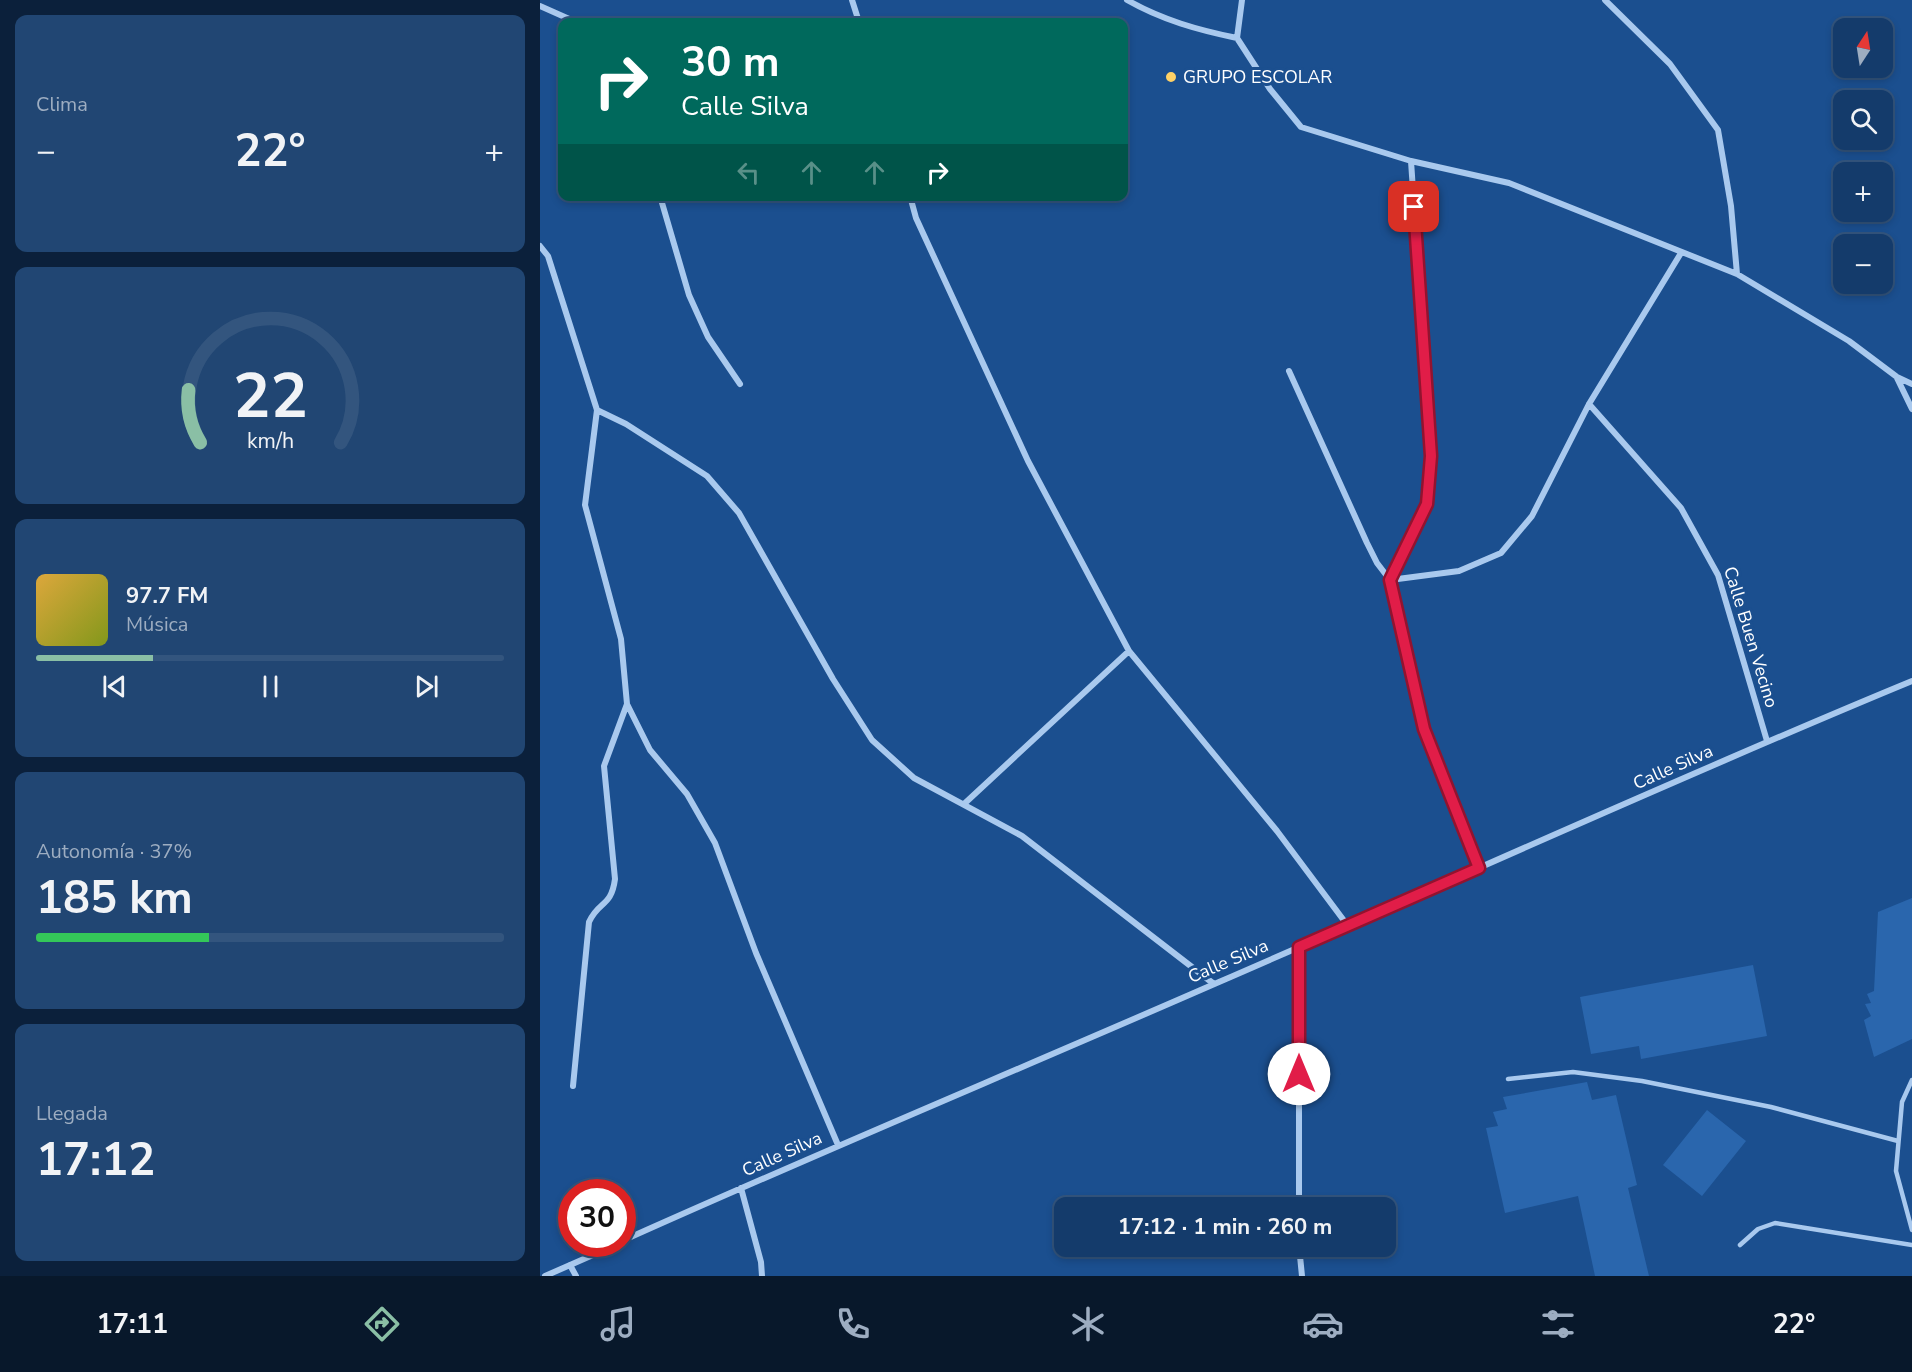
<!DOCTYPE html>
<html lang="es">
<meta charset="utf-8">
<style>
body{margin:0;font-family:"Nunito Sans",sans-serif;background:#214673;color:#f1f3f6;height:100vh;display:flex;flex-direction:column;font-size:22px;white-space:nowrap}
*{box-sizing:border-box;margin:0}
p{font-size:20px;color:#9dadc1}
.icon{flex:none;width:33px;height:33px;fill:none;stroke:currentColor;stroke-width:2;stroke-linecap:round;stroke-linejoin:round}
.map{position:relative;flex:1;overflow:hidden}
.drawer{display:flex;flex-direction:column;gap:15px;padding:15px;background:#0b203b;width:540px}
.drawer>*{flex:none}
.hud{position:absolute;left:18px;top:18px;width:570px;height:183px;border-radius:12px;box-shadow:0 3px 9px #0003,0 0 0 2px #33557e;background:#00695c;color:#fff;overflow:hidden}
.needle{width:39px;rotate:12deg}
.controls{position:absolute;left:1293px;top:18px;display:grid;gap:12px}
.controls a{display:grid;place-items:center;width:60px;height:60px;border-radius:12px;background:#143b6b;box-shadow:0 3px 9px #0003,0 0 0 2px #33557e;font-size:30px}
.speed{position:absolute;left:18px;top:1179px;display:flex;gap:12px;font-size:30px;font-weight:700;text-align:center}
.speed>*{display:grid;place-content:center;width:78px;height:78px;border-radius:50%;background:#143b6b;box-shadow:0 3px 9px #0003,0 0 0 2px #33557e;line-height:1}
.speed .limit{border:9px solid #d22;background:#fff;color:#111}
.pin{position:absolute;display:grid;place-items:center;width:51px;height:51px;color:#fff;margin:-26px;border-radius:12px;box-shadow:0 3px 9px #0006}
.me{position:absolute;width:66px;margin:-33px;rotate:0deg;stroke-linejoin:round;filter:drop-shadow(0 0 4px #0008)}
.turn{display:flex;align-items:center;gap:21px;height:126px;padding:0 24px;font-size:27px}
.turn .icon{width:78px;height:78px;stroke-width:2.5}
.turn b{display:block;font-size:42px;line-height:51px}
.lanes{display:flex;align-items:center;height:57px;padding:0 24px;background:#0003;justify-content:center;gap:30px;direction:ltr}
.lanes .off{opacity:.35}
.big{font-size:45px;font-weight:700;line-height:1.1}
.drawer .tile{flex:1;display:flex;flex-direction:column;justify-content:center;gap:9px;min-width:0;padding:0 21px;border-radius:12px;background:#214673}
.drawer .dial{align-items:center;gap:0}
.dial svg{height:156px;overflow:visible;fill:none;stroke:#33557e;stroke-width:7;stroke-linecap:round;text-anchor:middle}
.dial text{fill:#f1f3f6;stroke:none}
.song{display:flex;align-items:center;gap:18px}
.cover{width:72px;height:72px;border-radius:9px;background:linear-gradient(135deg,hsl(40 70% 55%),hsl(70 70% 35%))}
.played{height:6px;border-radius:3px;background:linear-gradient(90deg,#8abfa5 25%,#33557e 25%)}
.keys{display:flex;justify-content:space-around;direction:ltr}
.heat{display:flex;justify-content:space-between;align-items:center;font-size:33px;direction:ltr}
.charge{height:9px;border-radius:4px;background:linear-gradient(90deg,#34c759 37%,#33557e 0)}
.trip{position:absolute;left:514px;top:1197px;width:342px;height:60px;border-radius:12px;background:#143b6b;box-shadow:0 3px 9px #0003,0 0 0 2px #33557e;font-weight:700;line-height:60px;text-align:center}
.tabs{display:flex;height:96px;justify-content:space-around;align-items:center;background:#08182b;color:#9dadc1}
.tabs .icon{width:42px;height:42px}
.tabs .selected{color:#8abfa5}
.tabs b{font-size:27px;color:#f1f3f6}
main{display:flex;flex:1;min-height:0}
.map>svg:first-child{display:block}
.building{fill:#2a66ad}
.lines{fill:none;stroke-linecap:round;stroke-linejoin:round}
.service{stroke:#a9c9ee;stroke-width:4.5}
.minor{stroke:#a9c9ee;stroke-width:6}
.route-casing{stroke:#92132f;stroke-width:15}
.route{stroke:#e11d48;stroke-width:10}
.poi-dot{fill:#ffd166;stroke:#1b4f8f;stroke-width:2}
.labels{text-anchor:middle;stroke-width:6;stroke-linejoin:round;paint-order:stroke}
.poi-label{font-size:18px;fill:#fff;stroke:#1b4f8f;text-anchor:start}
.street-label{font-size:18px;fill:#fff;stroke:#1b4f8f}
</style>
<main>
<section class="drawer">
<div class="tile"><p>Clima</p>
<div class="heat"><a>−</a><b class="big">22°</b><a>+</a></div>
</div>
<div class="tile dial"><svg viewBox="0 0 100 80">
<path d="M14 69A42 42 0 1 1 86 69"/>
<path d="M14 69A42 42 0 0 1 8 42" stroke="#8abfa5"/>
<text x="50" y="56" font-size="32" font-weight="700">22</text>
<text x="50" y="72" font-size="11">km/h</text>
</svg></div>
<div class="tile">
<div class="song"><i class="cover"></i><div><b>97.7 FM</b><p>Música</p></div></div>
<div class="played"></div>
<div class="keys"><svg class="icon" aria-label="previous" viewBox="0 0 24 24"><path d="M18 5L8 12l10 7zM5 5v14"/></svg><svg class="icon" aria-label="pause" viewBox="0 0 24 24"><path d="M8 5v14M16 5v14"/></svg><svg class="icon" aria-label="next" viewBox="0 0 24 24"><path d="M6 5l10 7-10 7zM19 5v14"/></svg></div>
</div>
<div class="tile"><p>Autonomía · 37%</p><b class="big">185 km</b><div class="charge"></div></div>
<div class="tile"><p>Llegada</p><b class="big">17:12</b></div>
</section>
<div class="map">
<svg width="1372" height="1276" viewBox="0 0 1372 1276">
<rect width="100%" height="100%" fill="#1b4f8f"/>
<path class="building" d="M 1372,898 L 1372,1039 L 1334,1057 L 1324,1020 L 1331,1016 L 1325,1004 L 1331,1003 L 1327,994 L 1334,991 L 1338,912 Z
M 1213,965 L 1227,1036 L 1101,1059 L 1099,1046 L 1051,1054 L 1040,997 Z
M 1047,1082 L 1052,1100 L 1076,1095 L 1097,1185 L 1088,1188 L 1109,1276 L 1055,1276 L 1038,1196 L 965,1213 L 946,1128 L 958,1126 L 953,1112 L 967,1109 L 963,1097 Z
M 1167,1110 L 1206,1141 L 1162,1196 L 1123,1165 Z"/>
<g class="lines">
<path class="service" d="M 968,1079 L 1033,1072 L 1102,1081 L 1231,1107 L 1358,1141
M 1372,1080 L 1362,1102 L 1356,1171 L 1372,1230
M 1200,1245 L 1218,1229 L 1235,1223 L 1372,1245"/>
<path class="minor" d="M 312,0 L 319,22
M 587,0 C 622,20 658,30 697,38 L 730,89 L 761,127 L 871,161 L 969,183 L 1197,274 L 1309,341 L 1357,377 L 1372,384
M 1065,0 L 1130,64 L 1178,130 L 1191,206 L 1197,274
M 0,6 L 36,22
M 697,38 L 702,0
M 871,161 L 891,456 L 887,504 L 850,580 L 884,729 L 939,868
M 120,196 L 149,295 L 168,337 L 200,384
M 370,196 L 376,218 L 488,461 L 589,651 L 737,831 L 808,926
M 0,246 L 8,256 L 57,410 L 45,505 L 81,639 L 87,704 L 64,766 L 75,879 C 71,908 59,900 49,922 L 33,1086
M 749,371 L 827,543 L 837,563 L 850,580 L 919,571 L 961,553 L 992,516 L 1049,404 L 1141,253
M 1357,378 L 1372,409
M 1049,404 L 1141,508 L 1178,575 L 1227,741
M 57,410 L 86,424 L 167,476 L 199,513 L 293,679 L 332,740 L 374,778 L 482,836 L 674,984
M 87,704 L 110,750 L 147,794 L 175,843 L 216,953 L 298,1145
M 424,804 L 589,651
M 759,947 L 759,1208
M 201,1188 L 221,1262 L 222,1276
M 82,1241 C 280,1152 480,1069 679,982 C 910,882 1139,777 1372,681
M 759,1246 L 762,1276
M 30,1265 L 36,1276
M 5,1276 L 78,1244"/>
</g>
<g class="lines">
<g class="route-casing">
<path id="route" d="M 759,1074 L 759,947 L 939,868 L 884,729 L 850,580 L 887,504 L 891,456 L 874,207"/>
</g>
<use href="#route" class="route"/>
</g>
<circle class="poi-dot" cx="631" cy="77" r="6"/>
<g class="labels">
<g class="poi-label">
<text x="643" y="83">GRUPO ESCOLAR</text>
</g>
<g class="street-label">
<text transform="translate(1211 637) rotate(73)" y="6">Calle Buen Vecino</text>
<text transform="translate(1133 767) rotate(-24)" y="6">Calle Silva</text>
<text transform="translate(688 961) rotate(-23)" y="6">Calle Silva</text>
<text transform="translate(242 1154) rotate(-24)" y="6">Calle Silva</text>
</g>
</g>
</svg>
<div class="controls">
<a><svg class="needle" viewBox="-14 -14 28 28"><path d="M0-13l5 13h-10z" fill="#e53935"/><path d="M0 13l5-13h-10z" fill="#9dadc1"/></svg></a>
<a><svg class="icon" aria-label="search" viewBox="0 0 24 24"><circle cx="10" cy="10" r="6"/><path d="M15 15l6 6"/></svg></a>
<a>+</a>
<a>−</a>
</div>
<div class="speed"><div class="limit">30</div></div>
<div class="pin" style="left:874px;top:207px;background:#d93025"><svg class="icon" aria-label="arrive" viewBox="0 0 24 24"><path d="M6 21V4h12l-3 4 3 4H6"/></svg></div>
<svg class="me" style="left:759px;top:1074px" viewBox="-20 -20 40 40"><circle r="19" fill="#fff"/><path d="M0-13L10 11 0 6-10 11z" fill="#e11d48"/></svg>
<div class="trip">17:12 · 1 min · 260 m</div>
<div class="hud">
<div class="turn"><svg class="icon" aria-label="right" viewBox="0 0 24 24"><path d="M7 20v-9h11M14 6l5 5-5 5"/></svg><div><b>30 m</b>Calle Silva</div></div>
<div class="lanes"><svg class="icon off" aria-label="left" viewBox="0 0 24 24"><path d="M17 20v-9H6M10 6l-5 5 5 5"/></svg><svg class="icon off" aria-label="ahead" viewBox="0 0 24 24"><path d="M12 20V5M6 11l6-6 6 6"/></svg><svg class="icon off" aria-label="ahead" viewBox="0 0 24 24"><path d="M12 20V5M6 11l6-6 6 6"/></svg><svg class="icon" aria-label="right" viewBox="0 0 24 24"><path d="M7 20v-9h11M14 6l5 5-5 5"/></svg></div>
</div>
</div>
</main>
<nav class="tabs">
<b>17:11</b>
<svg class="icon selected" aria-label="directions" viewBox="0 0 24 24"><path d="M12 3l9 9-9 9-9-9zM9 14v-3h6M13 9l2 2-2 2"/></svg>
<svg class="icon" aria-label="music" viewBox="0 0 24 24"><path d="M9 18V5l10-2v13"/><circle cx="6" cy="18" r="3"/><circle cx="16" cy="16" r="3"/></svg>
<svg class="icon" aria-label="phone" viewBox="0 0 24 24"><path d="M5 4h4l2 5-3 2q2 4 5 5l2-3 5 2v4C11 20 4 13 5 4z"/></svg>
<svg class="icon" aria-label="climate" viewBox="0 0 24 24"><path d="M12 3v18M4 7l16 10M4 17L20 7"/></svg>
<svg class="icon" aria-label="car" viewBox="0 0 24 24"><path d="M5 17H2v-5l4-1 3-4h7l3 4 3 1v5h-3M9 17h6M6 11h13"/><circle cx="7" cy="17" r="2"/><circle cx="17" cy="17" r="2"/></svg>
<svg class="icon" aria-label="filters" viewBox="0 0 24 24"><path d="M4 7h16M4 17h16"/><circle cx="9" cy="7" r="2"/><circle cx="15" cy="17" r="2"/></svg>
<b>22°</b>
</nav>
